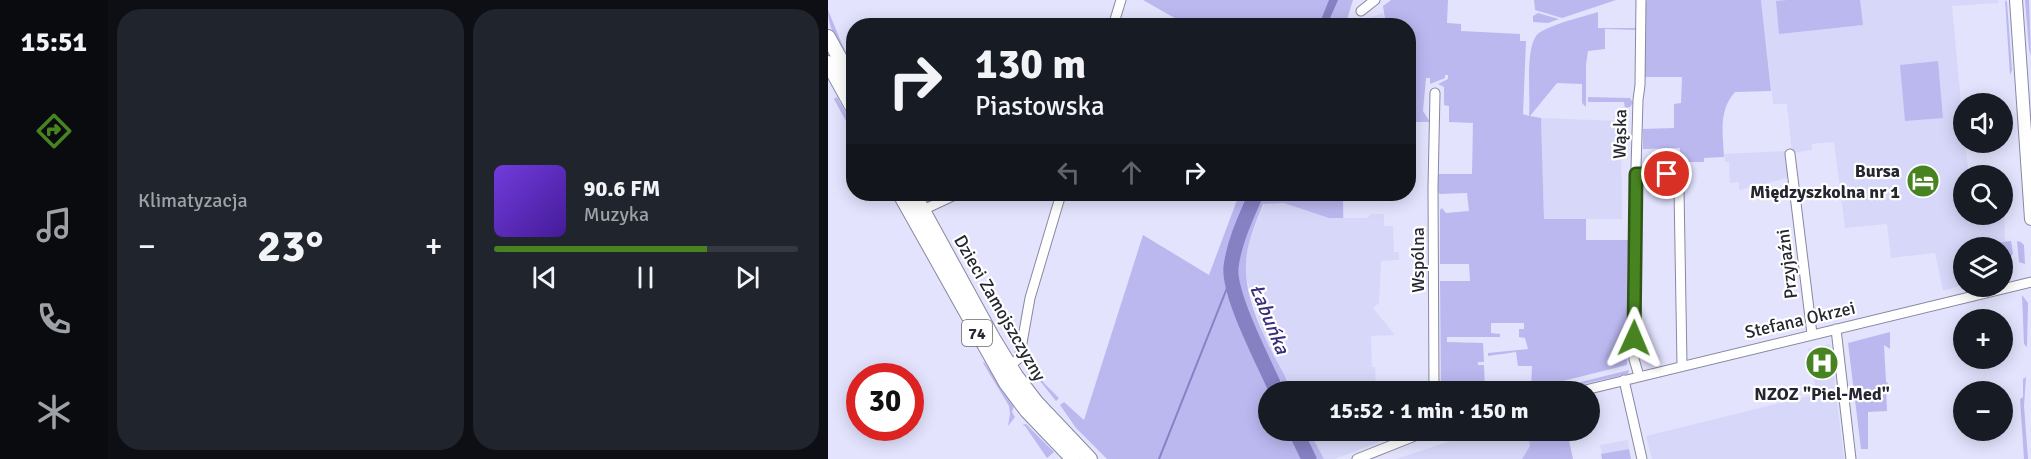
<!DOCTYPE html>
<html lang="pl">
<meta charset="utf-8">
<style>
body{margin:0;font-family:Signika,sans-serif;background:#20242c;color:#f1f3f6;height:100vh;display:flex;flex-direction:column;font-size:22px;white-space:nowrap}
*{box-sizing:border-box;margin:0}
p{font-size:20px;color:#9ea1a6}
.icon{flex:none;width:33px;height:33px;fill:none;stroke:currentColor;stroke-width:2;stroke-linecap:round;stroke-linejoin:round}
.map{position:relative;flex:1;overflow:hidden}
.sheet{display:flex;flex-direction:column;gap:9px;padding:9px;background:#0d0f14;width:720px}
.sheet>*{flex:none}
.banner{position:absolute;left:18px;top:18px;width:570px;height:183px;border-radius:24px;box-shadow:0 3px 15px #0003;background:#171b24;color:#f1f3f6;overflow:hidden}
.tools{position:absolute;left:1125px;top:93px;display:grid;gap:12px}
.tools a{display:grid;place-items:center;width:60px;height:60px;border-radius:50%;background:#171b24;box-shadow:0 3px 15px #0003;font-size:30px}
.speed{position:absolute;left:18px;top:363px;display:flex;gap:12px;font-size:30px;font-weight:700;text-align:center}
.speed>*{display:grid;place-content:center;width:78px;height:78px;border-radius:50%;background:#171b24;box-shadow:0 3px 15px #0003;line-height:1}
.speed .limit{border:9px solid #d22;background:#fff;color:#111}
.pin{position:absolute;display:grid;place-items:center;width:51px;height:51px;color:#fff;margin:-26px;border:3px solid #fff;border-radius:50%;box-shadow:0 2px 6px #0007}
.me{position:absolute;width:66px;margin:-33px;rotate:1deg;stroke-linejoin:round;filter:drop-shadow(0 0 4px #0008)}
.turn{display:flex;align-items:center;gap:21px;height:126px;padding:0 30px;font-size:27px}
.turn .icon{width:78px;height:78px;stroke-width:2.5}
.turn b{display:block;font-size:42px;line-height:51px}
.lanes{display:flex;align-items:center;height:57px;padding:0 30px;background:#0003;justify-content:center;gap:30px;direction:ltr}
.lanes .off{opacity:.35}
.big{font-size:45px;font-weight:700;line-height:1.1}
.sheet .widget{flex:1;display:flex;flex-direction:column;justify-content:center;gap:9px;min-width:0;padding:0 21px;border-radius:24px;background:#20242c}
.song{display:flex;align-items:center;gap:18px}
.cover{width:72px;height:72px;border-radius:9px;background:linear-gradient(135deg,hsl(260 70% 55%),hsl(260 70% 35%))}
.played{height:6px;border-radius:3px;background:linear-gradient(90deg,#478320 70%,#363941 70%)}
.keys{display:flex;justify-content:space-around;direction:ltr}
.heat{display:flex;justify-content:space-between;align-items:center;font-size:33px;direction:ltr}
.sheet .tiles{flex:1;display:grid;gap:9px;grid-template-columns:repeat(2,1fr)}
.trip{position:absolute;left:430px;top:381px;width:342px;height:60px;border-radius:30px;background:#171b24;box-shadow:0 3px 15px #0003;font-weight:700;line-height:60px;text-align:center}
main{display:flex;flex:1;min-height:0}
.menu{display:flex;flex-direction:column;width:108px;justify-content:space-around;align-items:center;background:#090b0e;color:#9ea1a6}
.menu .icon{width:42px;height:42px}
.menu .active{color:#478320}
.menu b{font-size:27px;color:#f1f3f6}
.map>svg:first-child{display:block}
.built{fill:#d7d7f9}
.green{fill:#bab8ef}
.water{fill:#8581c3}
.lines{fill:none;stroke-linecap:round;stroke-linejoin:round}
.stream{stroke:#8581c3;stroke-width:2}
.river{stroke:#8581c3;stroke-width:15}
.street-casing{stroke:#8888a1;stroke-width:11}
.secondary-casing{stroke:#8888a1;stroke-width:14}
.primary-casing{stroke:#8888a1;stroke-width:16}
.street{stroke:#fff;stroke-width:9}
.secondary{stroke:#fff;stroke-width:12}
.primary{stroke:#fff;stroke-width:14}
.route-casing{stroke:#2e5515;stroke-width:15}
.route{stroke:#478320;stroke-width:10}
.labels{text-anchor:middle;stroke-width:4.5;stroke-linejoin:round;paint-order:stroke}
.shield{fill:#fff;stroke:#67676e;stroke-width:1.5}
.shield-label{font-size:16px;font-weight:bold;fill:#262630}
.street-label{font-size:18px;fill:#262630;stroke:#fff}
.poi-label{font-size:18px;font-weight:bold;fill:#262630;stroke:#fff;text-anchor:end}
.water-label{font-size:20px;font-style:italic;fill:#3a2c7b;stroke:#fff}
</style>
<main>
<nav class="menu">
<b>15:51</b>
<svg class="icon active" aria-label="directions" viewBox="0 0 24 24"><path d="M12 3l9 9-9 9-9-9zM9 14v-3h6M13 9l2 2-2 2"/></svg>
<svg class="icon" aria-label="music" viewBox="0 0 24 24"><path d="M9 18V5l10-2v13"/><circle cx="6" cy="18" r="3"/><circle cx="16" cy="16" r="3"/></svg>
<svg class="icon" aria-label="phone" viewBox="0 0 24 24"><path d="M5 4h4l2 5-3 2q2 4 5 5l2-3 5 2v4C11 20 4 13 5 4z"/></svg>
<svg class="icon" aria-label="climate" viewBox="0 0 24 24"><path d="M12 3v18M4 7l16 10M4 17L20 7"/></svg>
</nav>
<section class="sheet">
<div class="tiles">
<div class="widget"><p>Klimatyzacja</p>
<div class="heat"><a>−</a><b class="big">23°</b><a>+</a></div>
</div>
<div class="widget">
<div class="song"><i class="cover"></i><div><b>90.6 FM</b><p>Muzyka</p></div></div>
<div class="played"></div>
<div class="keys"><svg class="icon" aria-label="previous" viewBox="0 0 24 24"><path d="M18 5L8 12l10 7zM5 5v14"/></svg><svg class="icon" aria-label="pause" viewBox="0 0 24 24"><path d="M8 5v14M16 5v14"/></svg><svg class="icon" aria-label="next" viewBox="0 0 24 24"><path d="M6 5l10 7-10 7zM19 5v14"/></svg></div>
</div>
</div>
</section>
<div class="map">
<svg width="1203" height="459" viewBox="0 0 1203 459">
<rect width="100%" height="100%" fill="#e3e3fe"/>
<path class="built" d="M 933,0 L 1170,0 L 1170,3 L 1124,6 L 1135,126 L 1136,142 L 1137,143 L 1141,175 L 1136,176 L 1136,214 L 1174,214 L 1176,210 L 1177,241 L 1136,248 L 1135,285 L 1115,291 L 1107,253 L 1063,258 L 1059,224 L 1017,228 L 1006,142 L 984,144 L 984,150 L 964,153 L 959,104 L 945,104 Z
M 555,13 L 558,25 L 518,26 Z
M 713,118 L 793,121 L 794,219 L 716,219 Z
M 959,151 L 963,177 L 911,190 L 911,182 L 902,183 L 901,162 L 897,162 L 896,154 Z
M 440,194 L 515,194 L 516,218 L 539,218 L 543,214 L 556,214 L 556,226 L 565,226 L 566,252 L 571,252 L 571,260 L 553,261 L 551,303 L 545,308 L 567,335 L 543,336 L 544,367 L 547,367 L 548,391 L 462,391 L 460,381 L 453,371 L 435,334 L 418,276 L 417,261 L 421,241 Z
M 1002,344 L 1016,459 L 824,459 L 818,436 L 989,394 L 980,349 Z
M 481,431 L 550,431 L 551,442 L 507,459 L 496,459 Z
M 653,431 L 699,431 L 702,446 L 694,459 L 568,459 Z
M 800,440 L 801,449 L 774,454 L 772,445 Z"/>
<path class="green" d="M 315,0 L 525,0 L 517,26 L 359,25 Z
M 563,0 L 620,0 L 619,23 L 633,24 L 633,31 L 692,34 L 692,41 L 698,41 L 695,114 L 701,116 C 703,98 696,44 711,33 C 724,24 754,17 770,12 L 770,28 L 808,28 L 809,30 L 777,29 L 777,49 L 760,51 L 758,65 L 758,107 L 754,103 L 754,84 L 729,83 L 702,116 L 713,118 L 716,219 L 758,219 L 758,240 L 800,240 L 799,365 L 703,389 L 704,366 L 690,366 L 688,352 L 660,356 L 660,353 L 700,349 L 697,338 L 691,337 L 691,329 L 696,329 L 696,323 L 663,323 L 663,333 L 672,334 L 672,337 L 619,337 L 619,342 L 655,343 L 656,362 L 650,362 L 650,365 L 656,365 L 657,391 L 613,391 L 612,281 L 642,281 L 641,264 L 612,264 L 612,210 L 614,208 L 618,213 L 641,211 L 639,193 L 612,194 L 609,191 L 610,174 L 644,174 L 645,123 L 621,122 L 621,106 L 616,105 L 616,87 L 610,84 L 620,79 L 620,75 L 617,75 L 617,78 L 602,84 L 602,78 L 598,78 L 595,111 L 602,122 L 581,122 L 580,26 L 558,25 L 555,6 Z
M 706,0 L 788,0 L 734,18 L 707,10 Z
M 819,0 L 933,0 L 943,91 L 907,92 C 890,111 895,134 896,157 L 876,158 L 876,162 L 852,162 L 852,148 L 815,149 L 815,129 L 846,128 L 846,104 L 853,103 L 854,77 L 816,77 L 817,4 Z
M 960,0 L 1032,0 L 1035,25 L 951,34 L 948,1 Z
M 1177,0 L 1179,2 L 1184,70 L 1182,75 Z
M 1197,0 L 1201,0 L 1203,56 L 1201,49 Z
M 0,10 L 14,44 L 25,65 L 25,73 C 15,54 0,31 0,10 Z
M 710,13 L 731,19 L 720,23 L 705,22 L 705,16 Z
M 1110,61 L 1115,118 L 1077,121 L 1072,65 Z
M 9,97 L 25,126 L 25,134 L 6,99 Z
M 760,97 L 802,98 L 805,103 L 802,107 L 797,108 L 796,102 L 760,102 Z
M 400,194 L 515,194 L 515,218 L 501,218 L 456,203 L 435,204 C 428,223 419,242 418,262 C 416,291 430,324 443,350 C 449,364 460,377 462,391 L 441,392 L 441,430 L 481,431 L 496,459 L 279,459 L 248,428 L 232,405 L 236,402 L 256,420 L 315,235 L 381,275 L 409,200 Z
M 1183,241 L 1185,254 L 1183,256 L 1178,257 L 1178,267 L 1175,273 L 1174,248 L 1143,247 L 1143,245 Z
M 1189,241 L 1193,242 L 1196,245 L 1197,264 L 1191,262 Z
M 1194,295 L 1200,303 L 1199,347 L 1196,344 Z
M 1062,332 L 1062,349 L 1056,345 L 1058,381 L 1063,388 L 1058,388 L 1059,411 L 1040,412 L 1040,449 L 1033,449 L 1020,343 Z
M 196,354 L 216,383 L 231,398 L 228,401 L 197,362 Z
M 156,362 L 186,406 L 184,412 L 187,417 L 180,426 L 182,414 L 181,406 L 155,363 Z
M 801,370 L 800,374 L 724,391 L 725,389 Z
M 1198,377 L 1196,406 L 1200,459 L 1196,459 L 1192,399 L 1195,397 L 1195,379 Z
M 198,424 L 226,452 L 219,458 L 197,426 L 194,425 Z
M 699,431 L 739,431 L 745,459 L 694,459 L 702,446 Z
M 801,449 L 803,459 L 774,459 L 773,454 Z"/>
<path class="water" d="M 501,0 L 510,0 L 499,25 L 491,25 Z"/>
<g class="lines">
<path class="stream" d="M 331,459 L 403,278"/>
<path class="river" d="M 428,194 C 418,217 406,242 403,267 C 400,295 437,364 449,392
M 467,430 L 481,459"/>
<g class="street-casing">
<path id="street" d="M 533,11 L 547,0
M 285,26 L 293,0
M 962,154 L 984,334
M 808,174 C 827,174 842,169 851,189 L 854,365
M 95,210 L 129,194
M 1008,329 L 1023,459
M 178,369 L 190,359 L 192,354 L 202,298 L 233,194
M 811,376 L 806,359 L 808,168 L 810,100 L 812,85 L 813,0
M 796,380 L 814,459
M 606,392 L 605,187 L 607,93
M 749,392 L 1203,282
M 529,459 L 602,430"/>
</g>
<g class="secondary-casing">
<path id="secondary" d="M 1188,0 L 1203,219"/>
</g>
<g class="primary-casing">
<path id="primary" d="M 0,37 L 26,84
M 0,63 L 26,110
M 72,194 L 178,383 L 199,411 L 245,459
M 86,194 L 166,340 L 188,376 L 208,402 L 262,459"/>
</g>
<use href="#street" class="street"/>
<use href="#secondary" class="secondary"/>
<use href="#primary" class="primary"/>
</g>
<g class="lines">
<g class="route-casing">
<path id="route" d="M 806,338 L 808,174 L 839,174"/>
</g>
<use href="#route" class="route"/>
</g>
<defs>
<g id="hotel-disc" transform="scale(1.725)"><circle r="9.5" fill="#478320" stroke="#fff"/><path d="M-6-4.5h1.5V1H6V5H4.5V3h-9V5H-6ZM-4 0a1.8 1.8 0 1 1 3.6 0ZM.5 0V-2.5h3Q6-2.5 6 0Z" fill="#fff"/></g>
<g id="hospital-disc" transform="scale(1.725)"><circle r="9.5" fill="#478320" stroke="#fff"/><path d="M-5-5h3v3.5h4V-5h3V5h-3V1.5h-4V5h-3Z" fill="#fff"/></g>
</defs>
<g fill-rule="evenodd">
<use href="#hotel-disc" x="1095" y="181"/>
<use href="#hospital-disc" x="994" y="363"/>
</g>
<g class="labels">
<rect class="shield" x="134" y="320" width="30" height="26" rx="4.5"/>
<g class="shield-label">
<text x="149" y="339">74</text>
</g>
<g class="street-label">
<text transform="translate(792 134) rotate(-89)" y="6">Wąska</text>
<text transform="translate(590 260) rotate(-90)" y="6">Wspólna</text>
<text transform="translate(959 264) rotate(-97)" y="6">Przyjaźni</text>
<text transform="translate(172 308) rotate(60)" y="6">Dzieci Zamojszczyzny</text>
<text transform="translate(972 320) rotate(-13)" y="6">Stefana Okrzei</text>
</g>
<g class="poi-label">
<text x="1072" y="177">Bursa<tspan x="1072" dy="21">Międzyszkolna nr 1</tspan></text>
<text x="994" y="400" text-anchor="middle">NZOZ "Piel-Med"</text>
</g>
<g class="water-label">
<text transform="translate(442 319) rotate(68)" y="7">Łabuńka</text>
</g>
</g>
</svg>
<div class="tools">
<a><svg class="icon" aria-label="sound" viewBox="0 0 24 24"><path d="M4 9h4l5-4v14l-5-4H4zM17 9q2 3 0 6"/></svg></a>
<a><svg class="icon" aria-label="search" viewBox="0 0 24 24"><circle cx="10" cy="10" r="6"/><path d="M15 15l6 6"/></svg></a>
<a><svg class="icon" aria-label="layers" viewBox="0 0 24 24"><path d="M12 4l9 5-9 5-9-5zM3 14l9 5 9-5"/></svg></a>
<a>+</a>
<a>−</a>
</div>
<div class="speed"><div class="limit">30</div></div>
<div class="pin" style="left:839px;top:174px;background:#d93025"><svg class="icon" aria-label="arrive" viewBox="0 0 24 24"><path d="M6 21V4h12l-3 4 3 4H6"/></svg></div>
<svg class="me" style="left:806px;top:338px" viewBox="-20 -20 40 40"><path d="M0-17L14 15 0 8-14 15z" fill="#478320" stroke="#fff" stroke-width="4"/></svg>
<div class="trip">15:52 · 1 min · 150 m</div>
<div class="banner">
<div class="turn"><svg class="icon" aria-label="right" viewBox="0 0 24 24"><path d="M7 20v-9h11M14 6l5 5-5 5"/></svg><div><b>130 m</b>Piastowska</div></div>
<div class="lanes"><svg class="icon off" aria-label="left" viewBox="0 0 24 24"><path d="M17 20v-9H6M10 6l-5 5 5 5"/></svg><svg class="icon off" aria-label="ahead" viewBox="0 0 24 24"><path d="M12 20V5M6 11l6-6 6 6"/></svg><svg class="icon" aria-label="right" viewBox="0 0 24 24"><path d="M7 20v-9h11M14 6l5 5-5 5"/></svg></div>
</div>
</div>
</main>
